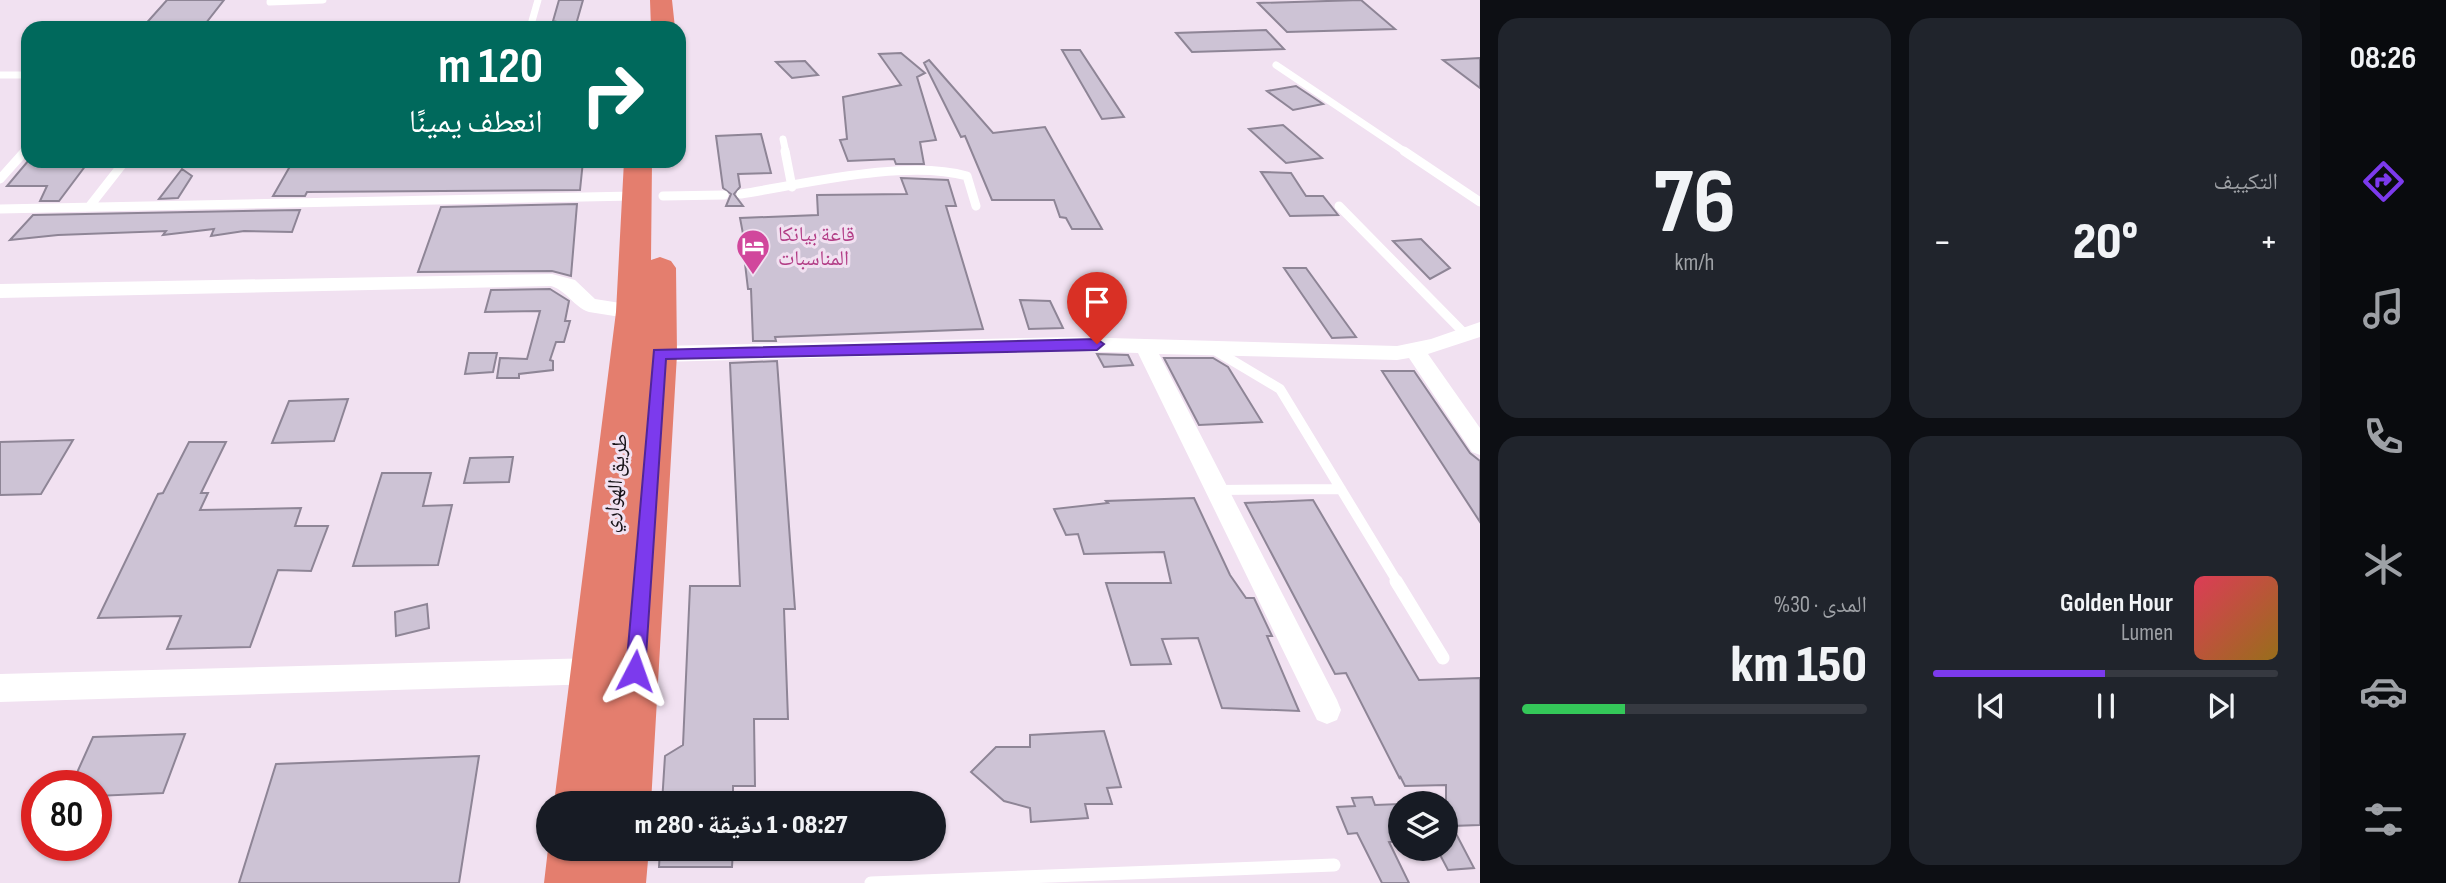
<!DOCTYPE html>
<html lang="ar">
<meta charset="utf-8">
<style>
body{margin:0;font-family:"Sofia Sans Condensed","Noto Naskh Arabic",sans-serif;background:#20242c;color:#f1f3f6;direction:rtl;height:100vh;display:flex;flex-direction:column;font-size:26px;white-space:nowrap}
*{box-sizing:border-box;margin:0}
p{font-size:23px;color:#9ea1a6}
.icon{flex:none;width:38px;height:38px;fill:none;stroke:currentColor;stroke-width:2;stroke-linecap:round;stroke-linejoin:round}
.map{position:relative;flex:1;overflow:hidden;direction:ltr}
.panel{display:flex;flex-direction:column;gap:18px;padding:18px;background:#0d0f14;width:840px}
.panel>*{flex:none}
.banner{position:absolute;left:21px;top:21px;width:665px;height:147px;border-radius:21px;box-shadow:0 2px 5px #0004;direction:rtl;background:#00695c;color:#fff;overflow:hidden}
.buttons{position:absolute;left:1388px;top:791px;display:grid;gap:14px}
.buttons a{display:grid;place-items:center;width:70px;height:70px;border-radius:50%;background:#171b24;box-shadow:0 2px 5px #0004;font-size:35px}
.speed{position:absolute;left:21px;top:770px;display:flex;gap:14px;font-size:35px;font-weight:700;text-align:center}
.speed>*{display:grid;place-content:center;width:91px;height:91px;border-radius:50%;background:#171b24;box-shadow:0 2px 5px #0004;line-height:1}
.speed .limit{border:10px solid #d22;background:#fff;color:#111}
.pin{position:absolute;display:grid;place-items:center;width:60px;height:60px;color:#fff;margin:-72px -30px;border-radius:50% 50% 50% 0;rotate:-45deg;box-shadow:0 0 7px #0007}
.pin .icon{rotate:45deg}
.me{position:absolute;width:77px;margin:-38px;rotate:4deg;stroke-linejoin:round;filter:drop-shadow(0 0 5px #0008)}
.turn{display:flex;align-items:center;gap:24px;height:147px;padding:0 28px;font-size:32px}
.turn .icon{width:91px;height:91px;stroke-width:2.5}
.turn b{display:block;font-size:49px;line-height:60px}
.big{font-size:52px;font-weight:800;line-height:1.1}
.panel .tile{flex:1;display:flex;flex-direction:column;justify-content:center;gap:10px;min-width:0;padding:0 24px;border-radius:21px;background:#20242c}
.panel .dial{align-items:center;gap:0}
.dial b{font-size:91px;line-height:1}
.song{display:flex;align-items:center;gap:21px}
.cover{width:84px;height:84px;border-radius:10px;background:linear-gradient(135deg,hsl(350 70% 55%),hsl(40 70% 35%))}
.played{height:7px;border-radius:4px;background:linear-gradient(90deg,#7c3aed 50%,#363941 50%)}
.keys{display:flex;justify-content:space-around;direction:ltr}
.heat{display:flex;justify-content:space-between;align-items:center;font-size:38px;direction:ltr}
.charge{height:10px;border-radius:5px;background:linear-gradient(90deg,#34c759 30%,#363941 0)}
.panel .tiles{flex:1;display:grid;gap:18px;grid-template-columns:repeat(2,1fr)}
.trip{position:absolute;left:536px;top:791px;width:410px;height:70px;border-radius:35px;background:#171b24;box-shadow:0 2px 5px #0004;font-weight:800;line-height:70px;text-align:center;direction:rtl}
main{display:flex;flex:1;min-height:0}
.tab-bar{display:flex;flex-direction:column;width:126px;justify-content:space-around;align-items:center;background:#090b0e;color:#9ea1a6}
.tab-bar .icon{width:49px;height:49px}
.tab-bar .current{color:#7c3aed}
.tab-bar b{font-size:32px;color:#f1f3f6}
.map>svg:first-child{display:block}
.building{fill:#cdc3d5;stroke:#8e8596;stroke-width:2}
.lines{fill:none;stroke-linecap:round;stroke-linejoin:round}
.service-far3{stroke:#fff;stroke-width:7}
.service-far2{stroke:#fff;stroke-width:9}
.service-far1{stroke:#fff;stroke-width:10}
.service{stroke:#fff;stroke-width:13}
.minor{fill:#fff;fill-rule:evenodd}
.trunk{fill:#e47e6e;fill-rule:evenodd}
.route{fill:#7c3aed;stroke:#51269a;stroke-width:2}
.labels{text-anchor:middle;stroke-width:6;stroke-linejoin:round;paint-order:stroke}
.hotel-label{font-size:21px;fill:#b23c85;stroke:#f1e1f1;text-anchor:start}
.street-label{font-size:21px;fill:#161116;stroke:#f1e1f1}
</style>
<main>
<nav class="tab-bar">
<b>08:26</b>
<svg class="icon current" aria-label="directions" viewBox="0 0 24 24"><path d="M12 3l9 9-9 9-9-9zM9 14v-3h6M13 9l2 2-2 2"/></svg>
<svg class="icon" aria-label="music" viewBox="0 0 24 24"><path d="M9 18V5l10-2v13"/><circle cx="6" cy="18" r="3"/><circle cx="16" cy="16" r="3"/></svg>
<svg class="icon" aria-label="phone" viewBox="0 0 24 24"><path d="M5 4h4l2 5-3 2q2 4 5 5l2-3 5 2v4C11 20 4 13 5 4z"/></svg>
<svg class="icon" aria-label="climate" viewBox="0 0 24 24"><path d="M12 3v18M4 7l16 10M4 17L20 7"/></svg>
<svg class="icon" aria-label="car" viewBox="0 0 24 24"><path d="M5 17H2v-5l4-1 3-4h7l3 4 3 1v5h-3M9 17h6M6 11h13"/><circle cx="7" cy="17" r="2"/><circle cx="17" cy="17" r="2"/></svg>
<svg class="icon" aria-label="filters" viewBox="0 0 24 24"><path d="M4 7h16M4 17h16"/><circle cx="9" cy="7" r="2"/><circle cx="15" cy="17" r="2"/></svg>
</nav>
<section class="panel">
<div class="tiles">
<div class="tile"><p>التكييف</p>
<div class="heat"><a>−</a><b class="big">20°</b><a>+</a></div>
</div>
<div class="tile dial"><b>76</b><p>km/h</p></div>
<div class="tile">
<div class="song"><i class="cover"></i><div><b>Golden Hour</b><p>Lumen</p></div></div>
<div class="played"></div>
<div class="keys"><svg class="icon" aria-label="previous" viewBox="0 0 24 24"><path d="M18 5L8 12l10 7zM5 5v14"/></svg><svg class="icon" aria-label="pause" viewBox="0 0 24 24"><path d="M8 5v14M16 5v14"/></svg><svg class="icon" aria-label="next" viewBox="0 0 24 24"><path d="M6 5l10 7-10 7zM19 5v14"/></svg></div>
</div>
<div class="tile"><p>المدى · 30%</p><b class="big">150 km</b><div class="charge"></div></div>
</div>
</section>
<div class="map">
<svg width="1480" height="883" viewBox="0 0 1480 883">
<rect width="100%" height="100%" fill="#f1e1f1"/>
<path class="building" d="M 167,0 L 224,0 L 202,28 L 142,28 Z
M 559,0 L 583,0 L 575,28 L 556,28 L 557,22 L 553,21 Z
M 1361,0 L 1395,29 L 1287,32 L 1258,3 Z
M 1266,30 L 1284,49 L 1192,52 L 1176,33 Z
M 1062,50 L 1080,50 L 1124,117 L 1102,119 Z
M 901,53 L 925,73 L 917,77 L 936,140 L 920,142 L 924,164 L 896,164 L 894,159 L 848,161 L 840,140 L 847,139 L 843,97 L 901,85 L 879,54 Z
M 1480,58 L 1480,88 L 1443,60 Z
M 929,60 L 993,133 L 1045,127 L 1102,229 L 1072,229 L 1066,218 L 1060,217 L 1054,200 L 992,200 L 965,136 L 961,137 L 924,63 Z
M 805,61 L 818,75 L 792,78 L 776,62 Z
M 1296,86 L 1323,104 L 1293,110 L 1267,91 Z
M 1283,125 L 1322,158 L 1286,163 L 1249,129 Z
M 761,134 L 771,173 L 738,174 L 740,187 L 734,194 L 743,206 L 726,206 L 731,194 L 723,188 L 716,136 Z
M 28,161 L 89,161 L 59,201 L 40,201 L 47,186 L 7,186 Z
M 293,161 L 500,162 L 583,161 L 580,190 L 307,192 L 305,196 L 273,196 Z
M 182,169 L 192,176 L 178,198 L 159,199 Z
M 1261,172 L 1291,173 L 1306,196 L 1323,196 L 1338,215 L 1290,216 Z
M 901,178 L 948,180 L 956,206 L 946,206 L 983,329 L 775,337 L 776,341 L 753,341 L 751,289 L 748,289 L 744,255 L 747,255 L 740,218 L 818,215 L 817,195 L 907,194 Z
M 577,204 L 571,276 L 552,271 L 418,272 L 441,207 Z
M 300,210 L 292,232 L 244,231 L 211,236 L 214,229 L 163,235 L 166,231 L 58,235 L 10,240 L 33,215 Z
M 1421,239 L 1450,268 L 1430,279 L 1393,241 Z
M 1284,268 L 1306,268 L 1356,337 L 1332,338 Z
M 550,289 L 569,301 L 565,321 L 570,321 L 564,342 L 556,342 L 550,360 L 553,361 L 553,370 L 519,374 L 519,378 L 497,378 L 500,358 L 527,359 L 540,311 L 485,312 L 491,290 Z
M 1020,300 L 1050,301 L 1063,328 L 1029,329 Z
M 469,353 L 497,353 L 493,372 L 465,374 Z
M 1097,354 L 1128,355 L 1133,365 L 1104,367 Z
M 1164,358 L 1213,358 L 1228,367 L 1262,422 L 1199,425 Z
M 777,361 L 795,609 L 784,609 L 788,719 L 754,719 L 755,786 L 733,786 L 733,803 L 662,803 L 665,756 L 683,745 L 690,586 L 740,586 L 730,363 Z
M 1382,371 L 1414,371 L 1470,453 L 1480,461 L 1480,522 Z
M 348,399 L 334,441 L 272,443 L 289,401 Z
M 73,440 L 41,494 L 0,495 L 0,442 Z
M 189,442 L 226,442 L 201,493 L 208,493 L 200,510 L 301,508 L 295,526 L 328,526 L 311,571 L 278,570 L 250,647 L 167,649 L 181,616 L 98,618 L 158,494 L 163,493 Z
M 513,457 L 509,482 L 464,483 L 470,458 Z
M 382,473 L 431,473 L 423,506 L 452,505 L 438,565 L 353,566 Z
M 1194,498 L 1230,575 L 1246,598 L 1254,598 L 1272,636 L 1267,636 L 1299,711 L 1222,708 L 1198,638 L 1162,639 L 1171,664 L 1131,665 L 1106,583 L 1171,583 L 1164,552 L 1084,554 L 1078,534 L 1066,535 L 1054,509 L 1108,503 L 1106,501 Z
M 1313,500 L 1419,680 L 1480,678 L 1480,825 L 1452,826 L 1474,868 L 1448,870 L 1437,849 L 1446,849 L 1446,785 L 1405,786 L 1400,776 L 1400,779 L 1346,673 L 1335,674 L 1245,503 Z
M 427,604 L 429,628 L 396,636 L 395,612 Z
M 1104,731 L 1121,787 L 1107,788 L 1112,804 L 1085,804 L 1088,818 L 1031,822 L 1030,808 L 1004,801 L 971,772 L 996,747 L 1030,747 L 1030,735 Z
M 185,734 L 163,793 L 96,796 L 96,786 L 71,786 L 93,737 Z
M 479,756 L 459,883 L 239,883 L 276,764 Z
M 1372,797 L 1375,805 L 1400,804 L 1400,841 L 1389,842 L 1409,883 L 1382,883 L 1357,833 L 1348,834 L 1337,807 L 1355,806 L 1352,798 Z
M 660,849 L 733,849 L 732,867 L 659,867 Z"/>
<g class="lines">
<path class="service-far3" d="M 270,2 L 323,0
M 530,28 L 538,0
M 1276,65 L 1407,153
M 0,75 L 28,75
M 783,139 L 786,153
M 23,153 L 28,147"/>
<path class="service-far2" d="M 785,151 L 792,187
M 1404,151 L 1480,202
M 0,179 L 25,151
M 741,194 C 804,184 906,159 967,176 L 976,206
M 663,196 L 724,195
M 1339,206 L 1466,335
M 89,207 L 125,161
M 0,209 L 634,196"/>
<path class="service-far1" d="M 1213,349 L 1280,389 L 1398,583
M 1217,490 L 1341,489"/>
<path class="service" d="M 1396,581 L 1443,658
M 871,883 L 1334,865"/>
<path class="minor" d="M 552,274 L 575,280 L 595,299 L 633,305 L 643,312 L 633,319 L 589,312 C 574,307 567,291 551,286 L 0,298 L 0,284 Z
M 1480,322 L 1480,337 L 1428,354 L 1480,428 L 1480,455 L 1472,452 L 1409,358 L 1397,360 L 1159,354 L 1337,700 L 1341,710 L 1337,720 L 1327,724 L 1317,720 L 1138,353 L 1073,351 L 659,362 L 652,359 L 649,354 L 652,349 L 659,346 L 1073,337 L 1397,346 L 1431,339 Z
M 596,658 L 606,662 L 610,671 L 606,680 L 596,684 L 0,702 L 0,674 Z"/>
<path class="trunk" d="M 650,0 L 672,0 L 675,28 L 651,28 Z
M 624,161 L 652,161 L 651,260 L 660,257 L 671,261 L 676,268 L 677,354 L 651,803 L 554,803 L 616,312 Z
M 548,849 L 649,849 L 646,883 L 544,883 Z"/>
</g>
<path class="route" d="M 1097,339 L 1104,344 L 1097,350 L 666,359 L 645,671 L 642,678 L 635,680 L 628,678 L 626,671 L 654,350 Z"/>
<defs>
<g id="hotel-pin" transform="scale(1.75)"><path d="M0 17L-7.5 6A9.5 9.5 0 1 1 7.5 6Z" fill="#d1479c" stroke="#f1e1f1"/><path d="M-6-4.5h1.5V1H6V5H4.5V3h-9V5H-6ZM-4 0a1.8 1.8 0 1 1 3.6 0ZM.5 0V-2.5h3Q6-2.5 6 0Z" fill="#fff"/></g>
</defs>
<g fill-rule="evenodd">
<use href="#hotel-pin" x="753" y="246"/>
</g>
<g class="labels">
<g class="hotel-label">
<text x="778" y="241">قاعة بيانكا<tspan x="778" dy="24">المناسبات</tspan></text>
</g>
<g class="street-label">
<text transform="translate(615 483) rotate(-84)" y="7">طريق الهواري</text>
</g>
</g>
</svg>
<div class="buttons">
<a><svg class="icon" aria-label="layers" viewBox="0 0 24 24"><path d="M12 4l9 5-9 5-9-5zM3 14l9 5 9-5"/></svg></a>
</div>
<div class="speed"><div class="limit">80</div></div>
<div class="pin" style="left:1097px;top:344px;background:#d93025"><svg class="icon" aria-label="arrive" viewBox="0 0 24 24"><path d="M6 21V4h12l-3 4 3 4H6"/></svg></div>
<svg class="me" style="left:635px;top:671px" viewBox="-20 -20 40 40"><path d="M0-17L14 15 0 8-14 15z" fill="#7c3aed" stroke="#fff" stroke-width="4"/></svg>
<div class="trip">08:27 · 1 دقيقة · 280 m</div>
<div class="banner">
<div class="turn"><svg class="icon" aria-label="right" viewBox="0 0 24 24"><path d="M7 20v-9h11M14 6l5 5-5 5"/></svg><div><b>120 m</b>انعطف يمينًا</div></div>
</div>
</div>
</main>
